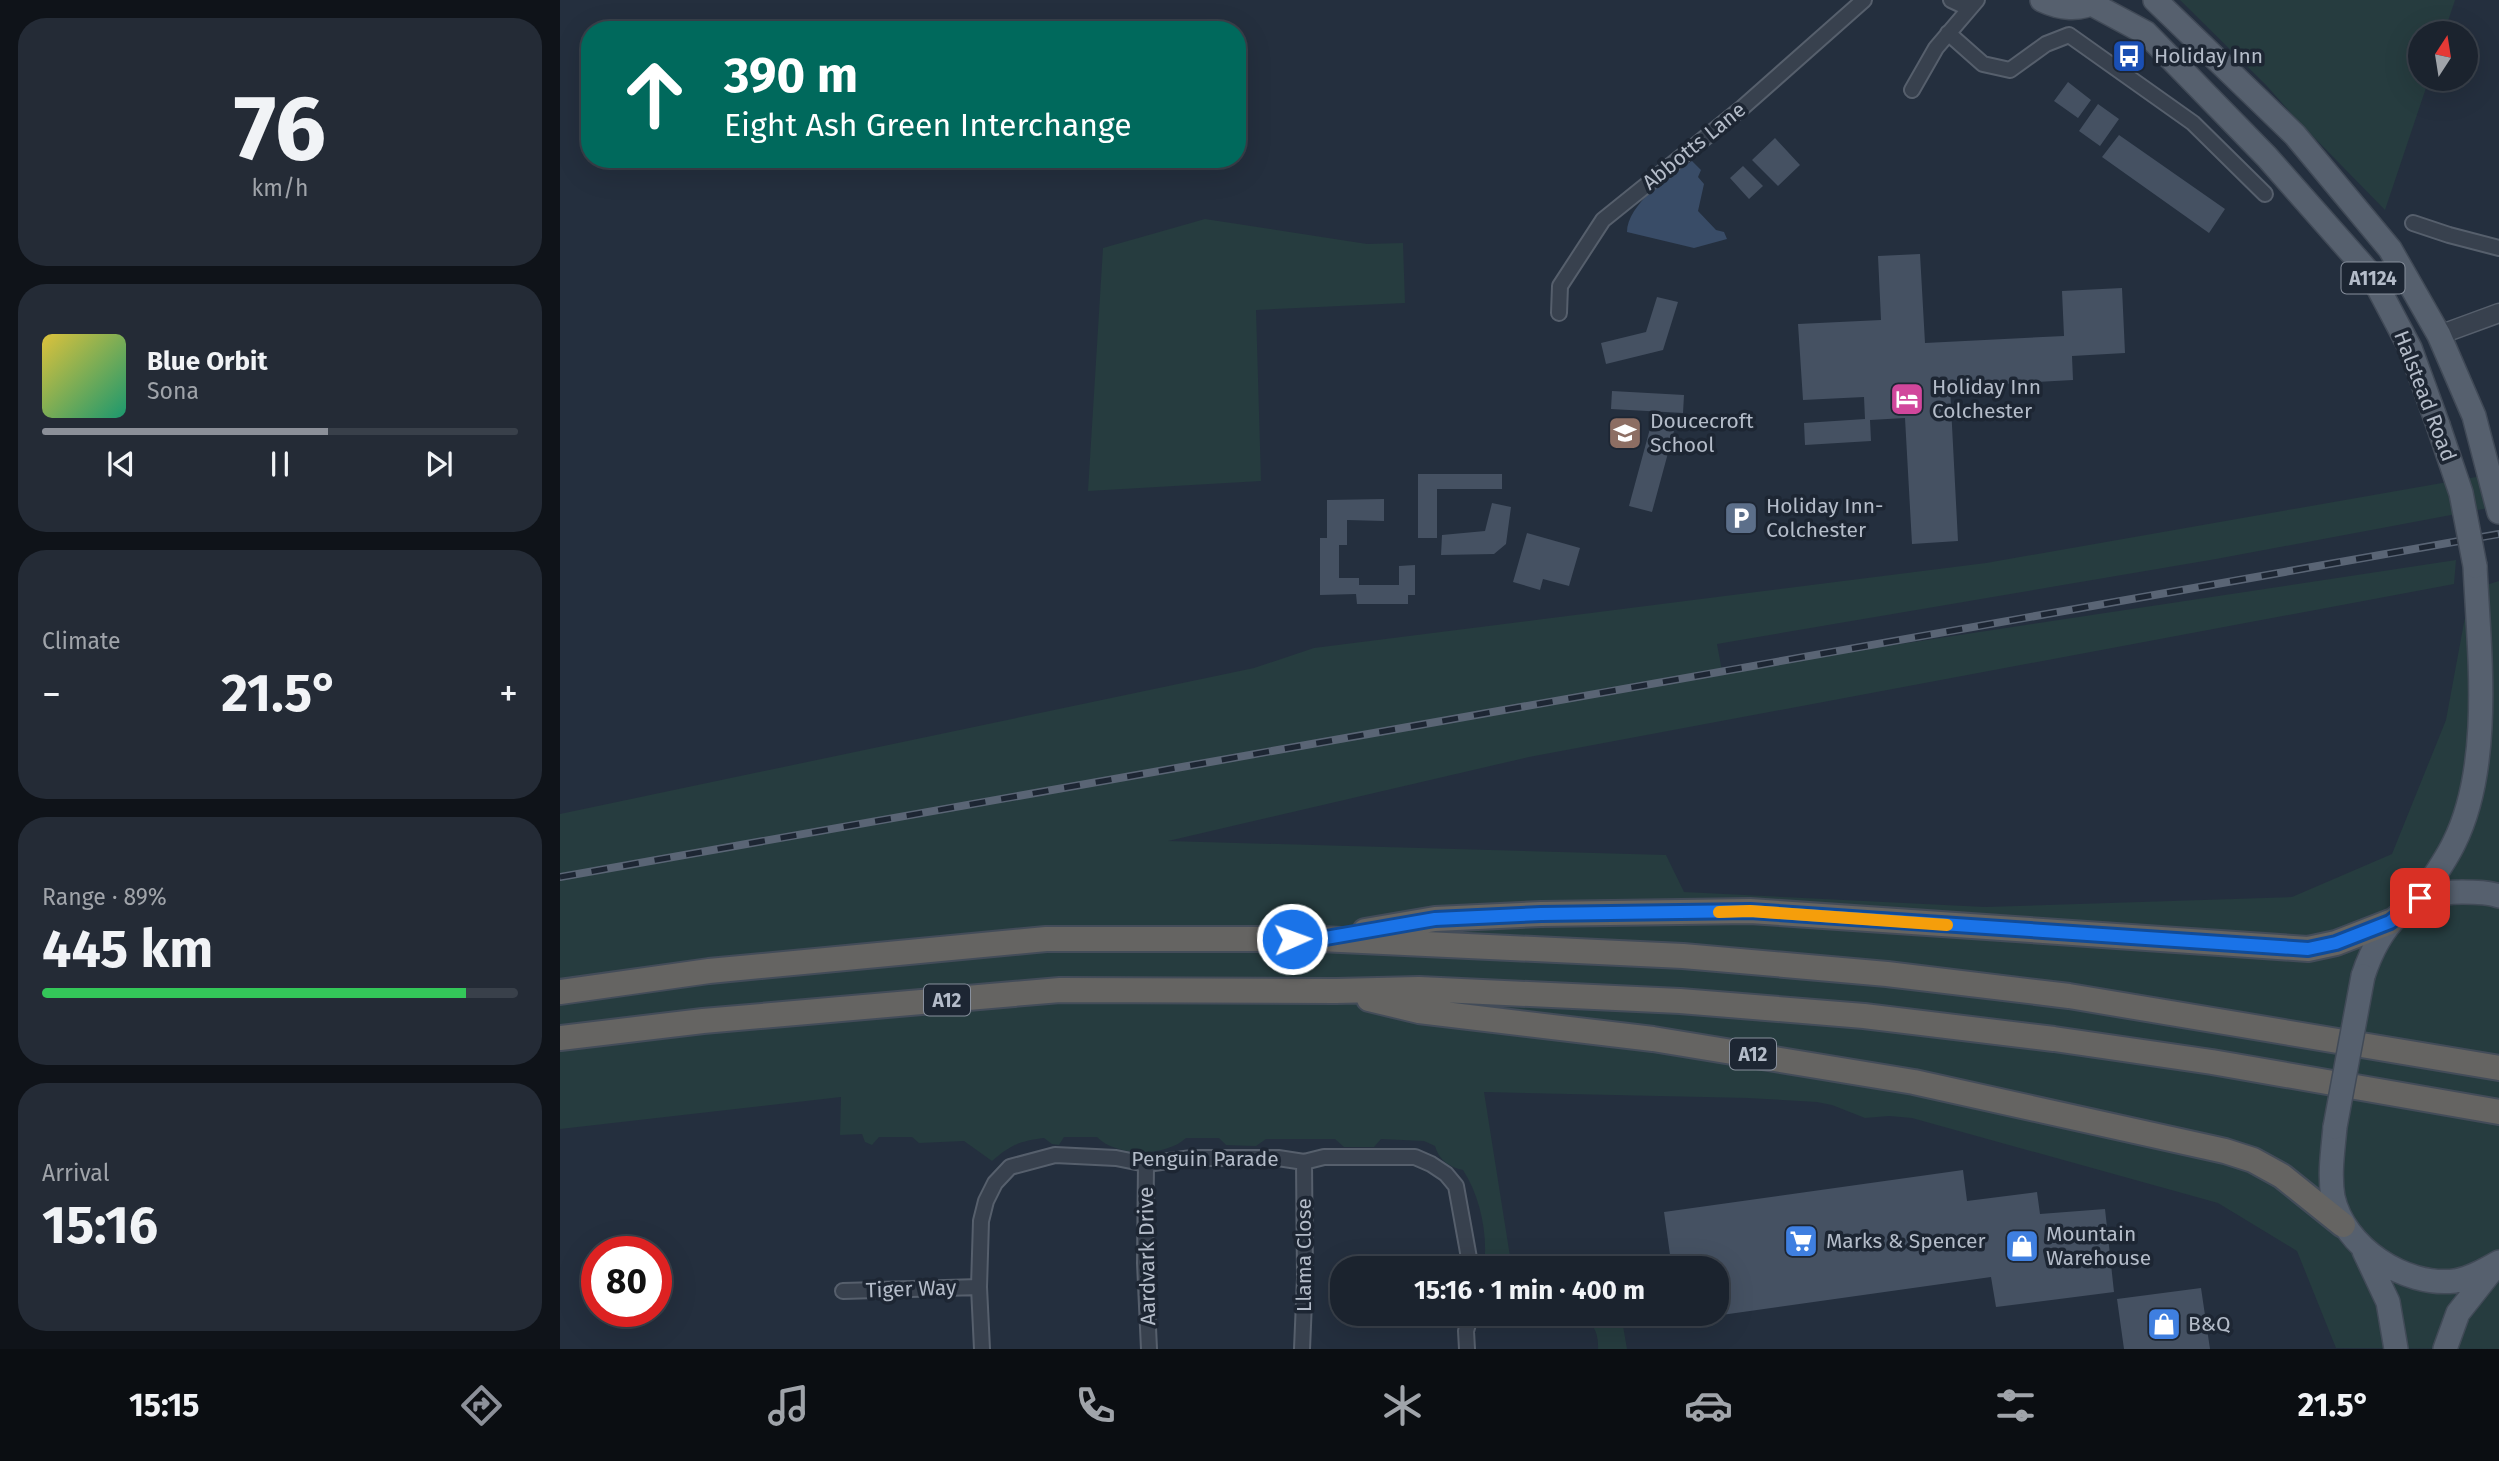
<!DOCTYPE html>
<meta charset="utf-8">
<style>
body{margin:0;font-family:"Fira Sans",sans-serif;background:#242b36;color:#f1f3f6;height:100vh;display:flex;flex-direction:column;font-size:26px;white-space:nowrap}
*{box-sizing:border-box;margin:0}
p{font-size:23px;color:#a0a4aa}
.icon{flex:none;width:38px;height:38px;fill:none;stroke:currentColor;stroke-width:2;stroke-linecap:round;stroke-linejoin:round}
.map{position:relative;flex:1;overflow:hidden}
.panel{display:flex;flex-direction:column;gap:18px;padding:18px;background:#0f1319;width:560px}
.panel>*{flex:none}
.guide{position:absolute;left:21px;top:21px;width:665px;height:147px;border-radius:28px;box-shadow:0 7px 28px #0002,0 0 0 2px #39404a;background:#00695c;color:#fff;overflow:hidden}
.needle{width:46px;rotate:12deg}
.fabs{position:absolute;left:1848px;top:21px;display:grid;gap:14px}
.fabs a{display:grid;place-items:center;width:70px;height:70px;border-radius:50%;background:#1b232e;box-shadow:0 7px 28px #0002,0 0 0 2px #39404a;font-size:35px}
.speed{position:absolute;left:21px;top:1236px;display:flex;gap:14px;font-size:35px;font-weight:700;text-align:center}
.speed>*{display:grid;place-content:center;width:91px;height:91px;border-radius:50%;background:#1b232e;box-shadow:0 7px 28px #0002,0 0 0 2px #39404a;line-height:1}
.speed .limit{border:10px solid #d22;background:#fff;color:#111}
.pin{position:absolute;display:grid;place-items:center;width:60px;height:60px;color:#fff;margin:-30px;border-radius:14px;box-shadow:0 4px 10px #0006}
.me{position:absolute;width:77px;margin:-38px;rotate:88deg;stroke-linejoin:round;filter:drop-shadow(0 0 5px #0008)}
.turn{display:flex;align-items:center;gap:24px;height:147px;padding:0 28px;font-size:32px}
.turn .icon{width:91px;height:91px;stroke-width:2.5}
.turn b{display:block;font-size:49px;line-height:60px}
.big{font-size:52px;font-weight:700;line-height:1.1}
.panel .card{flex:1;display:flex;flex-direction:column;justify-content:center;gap:10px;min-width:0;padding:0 24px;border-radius:28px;background:#242b36}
.panel .dial{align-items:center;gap:0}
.dial b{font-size:91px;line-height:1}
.song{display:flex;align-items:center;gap:21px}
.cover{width:84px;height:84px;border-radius:10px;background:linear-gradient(135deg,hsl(50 70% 55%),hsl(160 70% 35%))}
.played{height:7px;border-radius:4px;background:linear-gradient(90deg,#8c9099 60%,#39404a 60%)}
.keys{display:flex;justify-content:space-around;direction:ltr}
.heat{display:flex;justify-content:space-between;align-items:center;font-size:38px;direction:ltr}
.charge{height:10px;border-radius:5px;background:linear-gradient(90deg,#34c759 89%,#39404a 0)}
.trip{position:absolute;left:770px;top:1256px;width:399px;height:70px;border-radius:28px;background:#1b232e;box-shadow:0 7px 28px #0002,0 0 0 2px #39404a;font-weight:700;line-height:70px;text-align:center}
.tab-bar{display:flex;height:112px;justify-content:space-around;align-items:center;background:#0b0e12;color:#a0a4aa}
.tab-bar .icon{width:49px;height:49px}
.tab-bar .selected{color:#8c9099}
.tab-bar b{font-size:32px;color:#f1f3f6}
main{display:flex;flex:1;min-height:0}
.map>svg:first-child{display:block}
.green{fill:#263c3f}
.water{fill:#394c67}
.building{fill:#455162}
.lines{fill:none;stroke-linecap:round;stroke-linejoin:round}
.minor-casing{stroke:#565f6c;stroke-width:18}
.tertiary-casing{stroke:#565f6c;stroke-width:21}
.primary-casing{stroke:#414a57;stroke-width:26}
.trunk-casing{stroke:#434c59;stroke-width:28}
.minor{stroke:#38414e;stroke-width:14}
.tertiary{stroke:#38414e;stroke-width:18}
.primary{stroke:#56606e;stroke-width:23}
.trunk{stroke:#656462;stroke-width:24}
.rail-casing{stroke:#5a6575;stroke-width:8}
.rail{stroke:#1d2633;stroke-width:5;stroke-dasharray:16;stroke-linecap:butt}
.primary-bridge-casing{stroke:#414a57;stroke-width:26;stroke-linecap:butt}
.primary-bridge{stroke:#56606e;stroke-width:23}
.route-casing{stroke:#114b97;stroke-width:18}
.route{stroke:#1a73e8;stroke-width:12}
.slow{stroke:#f59e0b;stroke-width:12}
.labels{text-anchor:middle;stroke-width:7;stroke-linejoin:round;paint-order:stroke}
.shield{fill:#1d2633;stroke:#878f9c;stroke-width:2}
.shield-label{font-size:19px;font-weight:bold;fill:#b4bcc9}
.poi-label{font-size:21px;fill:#b4bcc9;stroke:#1d2633;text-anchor:start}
.street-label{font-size:21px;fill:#b4bcc9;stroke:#1d2633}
</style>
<main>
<section class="panel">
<div class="card dial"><b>76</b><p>km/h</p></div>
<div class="card">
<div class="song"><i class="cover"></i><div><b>Blue Orbit</b><p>Sona</p></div></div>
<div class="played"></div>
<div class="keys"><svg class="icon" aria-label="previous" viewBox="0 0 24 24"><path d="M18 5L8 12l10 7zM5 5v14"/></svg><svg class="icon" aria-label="pause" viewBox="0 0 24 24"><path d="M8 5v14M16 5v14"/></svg><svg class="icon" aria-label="next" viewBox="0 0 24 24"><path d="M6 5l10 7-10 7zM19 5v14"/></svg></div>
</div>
<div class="card"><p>Climate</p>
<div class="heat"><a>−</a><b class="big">21.5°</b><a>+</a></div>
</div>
<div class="card"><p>Range · 89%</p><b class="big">445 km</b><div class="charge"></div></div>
<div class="card"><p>Arrival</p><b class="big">15:16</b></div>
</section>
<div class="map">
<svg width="1939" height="1349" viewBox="0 0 1939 1349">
<rect width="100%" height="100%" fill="#242f3e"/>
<path class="green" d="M 1620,0 L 1895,0 L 1884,33 L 1860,33 L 1860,79 L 1869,79 L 1825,210 L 1738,121 L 1706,85 Z
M 645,219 L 807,244 L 843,243 L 845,303 L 696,310 L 701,481 L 528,491 L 543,248 Z
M 1939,473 L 1939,506 L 1656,559 L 1157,644 L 1162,671 L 1896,560 L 1894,584 L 969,757 L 608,841 L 1106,855 L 1124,892 L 1425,907 L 1732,897 L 1832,854 L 1886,720 L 1910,590 L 1939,581 L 1939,1349 L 1776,1348 L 1737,1251 L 1658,1203 L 1352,1118 L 1329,1116 L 1305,1118 L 1272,1105 L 1257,1102 L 1188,1098 L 924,1092 L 952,1269 L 921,1269 C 921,1263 925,1258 925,1253 C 926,1225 918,1193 903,1170 C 889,1167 879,1160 875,1146 L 864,1141 L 821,1139 L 814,1147 L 784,1147 L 775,1139 L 706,1139 L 696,1146 L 666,1145 L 659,1138 L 626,1138 C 606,1157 556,1157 537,1137 L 504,1137 L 499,1145 L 492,1144 L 484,1138 C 460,1141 450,1145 432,1161 L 404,1141 L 359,1143 L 352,1137 L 319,1137 L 312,1145 L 305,1142 L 302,1134 L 280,1135 L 281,1097 L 0,1129 L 0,814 L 694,668 L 754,648 L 1426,563 Z
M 1015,1314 L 1061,1314 L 1067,1349 L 1038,1349 C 1039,1331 1032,1320 1015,1314 Z"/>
<path class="water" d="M 1132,161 L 1141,170 L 1138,177 L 1144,184 L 1138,211 L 1156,230 L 1164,232 L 1167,239 L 1134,248 L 1067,232 C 1067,205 1110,174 1132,161 Z"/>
<path class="building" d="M 1508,82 L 1531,100 L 1518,118 L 1494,101 Z
M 1538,104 L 1559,119 L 1540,146 L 1519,131 Z
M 1559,135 L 1665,209 L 1649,233 L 1542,157 Z
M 1215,138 L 1240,165 L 1218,186 L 1192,160 Z
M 1183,166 L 1203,186 L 1189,199 L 1170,178 Z
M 1360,254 L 1365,343 L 1504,336 L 1502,291 L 1562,288 L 1565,353 L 1512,356 L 1513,380 L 1390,387 L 1398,541 L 1352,544 L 1345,418 L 1310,420 L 1311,441 L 1245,445 L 1244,423 L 1305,419 L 1304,397 L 1243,400 L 1238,324 L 1321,320 L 1318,256 Z
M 1097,297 L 1118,302 L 1103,350 L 1046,364 L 1041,343 L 1086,332 Z
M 1052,391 L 1124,395 L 1123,413 L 1051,409 Z
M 1091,425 L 1114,431 L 1092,512 L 1069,506 Z
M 858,474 L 942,474 L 942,489 L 877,489 L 877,538 L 858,538 Z
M 824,499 L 824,521 L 787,520 L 787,545 L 779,545 L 779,578 L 799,578 L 799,585 L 839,585 L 839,566 L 855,565 L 855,595 L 848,595 L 848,604 L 797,604 L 796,594 L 760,595 L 760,538 L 767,538 L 767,500 Z
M 932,503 L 951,507 L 946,544 L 934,554 L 881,555 L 882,535 L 925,531 Z
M 967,533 L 1020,548 L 1009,586 L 983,579 L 980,590 L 953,582 Z
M 1403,1170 L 1407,1201 L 1477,1192 L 1480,1214 L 1545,1209 L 1554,1292 L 1436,1307 L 1431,1277 L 1119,1321 L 1118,1314 L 1157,1314 L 1157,1269 L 1112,1269 L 1104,1212 Z
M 1641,1288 L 1650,1349 L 1564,1349 L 1557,1299 Z"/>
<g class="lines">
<g class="minor-casing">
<path id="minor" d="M 1391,0 L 1408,8
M 1388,33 L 1423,64 L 1450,70 L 1486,44 L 1509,35 L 1633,123 L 1705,194
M 1352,90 L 1376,48 L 1417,0
M 1853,223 L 1889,235 L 1939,248
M 999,313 L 1000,286 L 1043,220 L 1182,108 L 1304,0
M 586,1164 L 585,1263 L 589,1349
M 283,1291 L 419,1287
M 422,1349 L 419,1287 L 421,1221 L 426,1201 L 435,1183 L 450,1167 L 495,1155 L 556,1158 L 586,1164 L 632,1158 L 718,1158 L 744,1162 L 764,1157 L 855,1157 L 871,1164 L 886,1174 L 896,1186 L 911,1269
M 742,1349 L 745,1278 L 744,1162
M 907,1349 L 906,1331 L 911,1314"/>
</g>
<g class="tertiary-casing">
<path id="tertiary" d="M 1879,335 L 1939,313"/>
</g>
<g class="primary-casing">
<path id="primary" d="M 1482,0 C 1499,8 1520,12 1537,0
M 1595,0 L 1735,135 L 1830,249 L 1879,335 L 1914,416 L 1939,512
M 1532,4 L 1586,33 L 1707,157 L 1812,276 L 1850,348 L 1878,425
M 1860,898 C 1871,880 1885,862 1894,843 C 1933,765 1919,651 1915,566
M 1803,976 C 1819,927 1847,892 1902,892 C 1914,892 1928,892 1939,896
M 1775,1127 C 1773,1150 1769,1174 1773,1197 C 1784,1247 1844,1287 1895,1281 C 1911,1278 1925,1270 1939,1262
M 1804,1251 L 1828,1302 L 1836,1349
M 1885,1349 L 1898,1313 L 1932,1270"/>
</g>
<g class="trunk-casing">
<path id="trunk" d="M 805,931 L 875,919 L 981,914 L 1190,911 L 1748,949 L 1776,943 L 1830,922
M 0,992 L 149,971 L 486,939 L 760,939 L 1123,956 L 1327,974 L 1509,996 L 1939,1068
M 809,999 L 859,1011 L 1093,1039 L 1354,1082 L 1665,1151 L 1693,1160 L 1722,1176 L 1783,1225
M 0,1038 L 143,1021 L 500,990 L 776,991 L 859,989 L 1120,1001 L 1304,1016 L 1494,1039 L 1652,1062 L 1939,1112"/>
</g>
<use href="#minor" class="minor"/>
<use href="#tertiary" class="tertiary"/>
<use href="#primary" class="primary"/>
<use href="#trunk" class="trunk"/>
<g class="rail-casing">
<path id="rail" d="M 0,877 L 1939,534"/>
</g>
<use href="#rail" class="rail"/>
<g class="primary-bridge-casing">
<path id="primary-bridge" d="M 1878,425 L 1901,493 L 1915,566
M 1775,1127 L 1803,976"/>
</g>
<use href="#primary-bridge" class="primary-bridge"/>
</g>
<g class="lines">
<g class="route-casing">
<path id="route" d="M 732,939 L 760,939 L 875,919 L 981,914 L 1190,911 L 1748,949 L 1776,943 L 1830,922 L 1860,898"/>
</g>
<use href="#route" class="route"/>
<path class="slow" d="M 1159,912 L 1190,911 L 1387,925"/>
</g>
<defs>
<g id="bus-square" transform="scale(1.75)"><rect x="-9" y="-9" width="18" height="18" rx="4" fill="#1a4fb4" stroke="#1d2633"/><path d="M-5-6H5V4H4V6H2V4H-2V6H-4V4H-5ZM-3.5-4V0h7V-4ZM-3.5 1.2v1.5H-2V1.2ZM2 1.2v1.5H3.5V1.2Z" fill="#fff"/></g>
<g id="hotel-square" transform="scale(1.75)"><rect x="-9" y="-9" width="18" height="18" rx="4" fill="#d1479c" stroke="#1d2633"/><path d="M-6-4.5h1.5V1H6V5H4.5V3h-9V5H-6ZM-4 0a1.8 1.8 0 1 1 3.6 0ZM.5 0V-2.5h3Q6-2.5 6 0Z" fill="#fff"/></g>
<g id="school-square" transform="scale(1.75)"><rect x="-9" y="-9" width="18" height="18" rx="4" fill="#8d6e63" stroke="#1d2633"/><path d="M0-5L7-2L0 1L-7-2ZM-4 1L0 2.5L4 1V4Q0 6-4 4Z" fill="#fff"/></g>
<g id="parking-square" transform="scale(1.75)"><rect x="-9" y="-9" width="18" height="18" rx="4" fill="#5c6f8a" stroke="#1d2633"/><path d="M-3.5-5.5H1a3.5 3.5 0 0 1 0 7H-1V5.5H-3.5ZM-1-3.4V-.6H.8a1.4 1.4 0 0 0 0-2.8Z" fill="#fff"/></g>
<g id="supermarket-square" transform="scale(1.75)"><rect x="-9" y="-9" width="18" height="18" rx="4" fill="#3f7fe0" stroke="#1d2633"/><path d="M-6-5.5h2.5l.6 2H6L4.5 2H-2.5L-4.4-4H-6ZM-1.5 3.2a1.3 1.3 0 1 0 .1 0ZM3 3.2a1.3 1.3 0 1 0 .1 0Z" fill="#fff"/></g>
<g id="shop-square" transform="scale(1.75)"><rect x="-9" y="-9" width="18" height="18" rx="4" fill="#3f7fe0" stroke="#1d2633"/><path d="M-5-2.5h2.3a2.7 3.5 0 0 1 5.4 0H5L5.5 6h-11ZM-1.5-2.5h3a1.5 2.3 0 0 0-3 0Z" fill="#fff"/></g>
</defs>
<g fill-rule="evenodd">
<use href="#bus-square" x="1569" y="56"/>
<use href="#hotel-square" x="1347" y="399"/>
<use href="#school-square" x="1065" y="433"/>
<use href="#parking-square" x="1181" y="518"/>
<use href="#supermarket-square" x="1241" y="1241"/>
<use href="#shop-square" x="1462" y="1246"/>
<use href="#shop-square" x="1604" y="1324"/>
</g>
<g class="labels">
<g class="shield">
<rect x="1781.5" y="262.5" width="63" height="31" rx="5"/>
<rect x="364" y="984.5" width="46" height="31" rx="5"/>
<rect x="1170" y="1038.5" width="46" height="31" rx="5"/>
</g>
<g class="shield-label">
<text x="1813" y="285">A1124</text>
<text x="387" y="1007">A12</text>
<text x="1193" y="1061">A12</text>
</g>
<g class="poi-label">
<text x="1594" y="63">Holiday Inn</text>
<text x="1372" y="394">Holiday Inn<tspan x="1372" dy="24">Colchester</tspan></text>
<text x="1090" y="428">Doucecroft<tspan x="1090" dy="24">School</tspan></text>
<text x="1206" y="513">Holiday Inn-<tspan x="1206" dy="24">Colchester</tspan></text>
<text x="1486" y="1241">Mountain<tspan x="1486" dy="24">Warehouse</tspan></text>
<text x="1266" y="1248">Marks &amp; Spencer</text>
<text x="1628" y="1331">B&amp;Q</text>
</g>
<g class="street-label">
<text transform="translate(1134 146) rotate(-39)" y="7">Abbotts Lane</text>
<text transform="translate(1865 396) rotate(69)" y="7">Halstead Road</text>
<text x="645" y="1166">Penguin Parade</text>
<text transform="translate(744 1255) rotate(-90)" y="7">Llama Close</text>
<text transform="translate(587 1256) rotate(-91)" y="7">Aardvark Drive</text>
<text transform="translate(351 1289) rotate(-2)" y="7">Tiger Way</text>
</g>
</g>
</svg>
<div class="fabs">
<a><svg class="needle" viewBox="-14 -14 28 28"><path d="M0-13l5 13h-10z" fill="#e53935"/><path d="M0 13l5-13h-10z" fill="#a0a4aa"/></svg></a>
</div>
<div class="speed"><div class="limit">80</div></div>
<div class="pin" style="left:1860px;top:898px;background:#d93025"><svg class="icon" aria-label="arrive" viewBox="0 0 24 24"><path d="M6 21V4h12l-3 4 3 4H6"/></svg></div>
<svg class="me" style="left:732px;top:939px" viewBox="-20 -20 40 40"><circle r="17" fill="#1a73e8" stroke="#fff" stroke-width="3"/><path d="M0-11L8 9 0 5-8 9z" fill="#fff"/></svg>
<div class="trip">15:16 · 1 min · 400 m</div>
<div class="guide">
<div class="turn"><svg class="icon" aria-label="ahead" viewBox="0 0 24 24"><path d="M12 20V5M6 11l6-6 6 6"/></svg><div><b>390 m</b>Eight Ash Green Interchange</div></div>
</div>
</div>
</main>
<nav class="tab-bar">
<b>15:15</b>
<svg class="icon selected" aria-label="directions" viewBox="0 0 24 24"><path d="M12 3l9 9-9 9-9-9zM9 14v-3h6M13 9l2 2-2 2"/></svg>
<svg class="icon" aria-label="music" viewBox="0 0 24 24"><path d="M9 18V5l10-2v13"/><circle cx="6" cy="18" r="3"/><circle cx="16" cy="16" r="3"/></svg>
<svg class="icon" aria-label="phone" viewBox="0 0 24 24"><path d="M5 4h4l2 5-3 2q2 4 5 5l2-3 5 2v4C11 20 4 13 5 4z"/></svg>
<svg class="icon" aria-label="climate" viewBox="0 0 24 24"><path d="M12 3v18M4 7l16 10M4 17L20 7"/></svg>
<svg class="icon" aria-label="car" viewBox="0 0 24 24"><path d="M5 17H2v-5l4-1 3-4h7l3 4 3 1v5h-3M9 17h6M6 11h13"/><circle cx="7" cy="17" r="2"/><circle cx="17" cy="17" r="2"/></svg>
<svg class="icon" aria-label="filters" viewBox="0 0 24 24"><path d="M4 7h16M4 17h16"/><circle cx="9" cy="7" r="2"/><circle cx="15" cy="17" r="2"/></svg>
<b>21.5°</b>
</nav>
